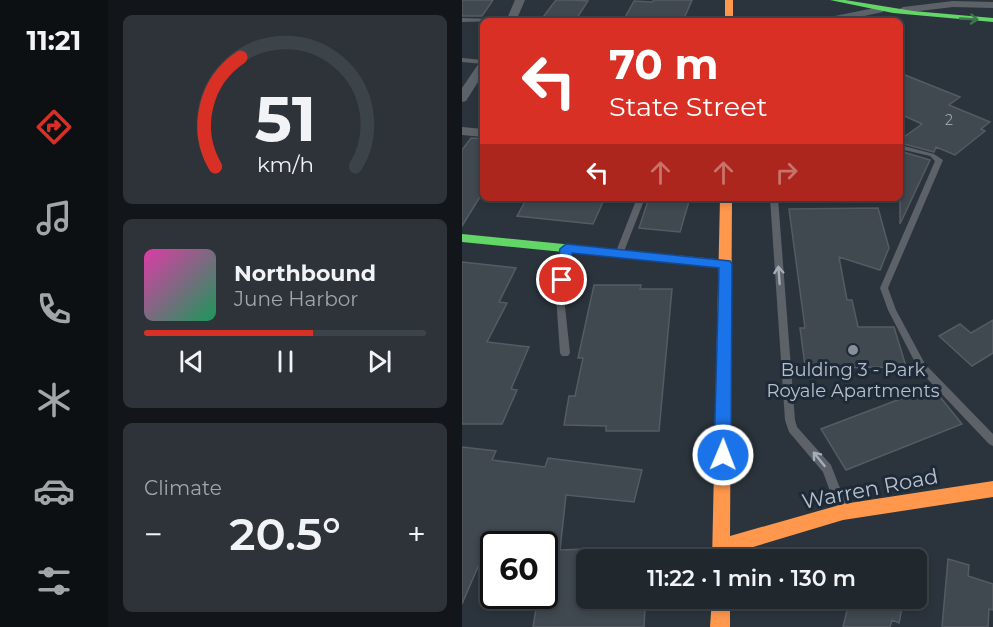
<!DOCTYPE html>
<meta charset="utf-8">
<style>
body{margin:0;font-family:Montserrat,sans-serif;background:#2d3339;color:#f1f3f6;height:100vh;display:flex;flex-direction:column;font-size:22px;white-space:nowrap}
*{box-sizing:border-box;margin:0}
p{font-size:20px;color:#a2a5aa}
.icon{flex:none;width:33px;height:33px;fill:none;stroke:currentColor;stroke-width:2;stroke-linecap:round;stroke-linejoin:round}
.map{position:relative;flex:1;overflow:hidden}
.side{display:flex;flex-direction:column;gap:15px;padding:15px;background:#121519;width:354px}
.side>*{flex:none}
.hud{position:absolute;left:18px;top:18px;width:423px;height:183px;border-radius:9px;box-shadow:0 3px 9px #0003,0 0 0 2px #3d4449;background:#d93025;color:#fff;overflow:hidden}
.speed{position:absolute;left:18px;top:531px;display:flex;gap:12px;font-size:30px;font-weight:700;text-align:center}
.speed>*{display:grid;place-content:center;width:78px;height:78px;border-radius:50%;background:#20272d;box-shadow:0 3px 9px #0003,0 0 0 2px #3d4449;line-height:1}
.speed .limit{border:3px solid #111;border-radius:9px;background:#fff;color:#111}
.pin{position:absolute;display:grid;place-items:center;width:51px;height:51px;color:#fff;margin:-26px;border:3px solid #fff;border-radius:50%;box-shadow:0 2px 6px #0007}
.me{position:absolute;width:66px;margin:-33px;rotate:1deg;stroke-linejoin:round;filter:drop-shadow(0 0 4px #0008)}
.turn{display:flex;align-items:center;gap:21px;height:126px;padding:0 30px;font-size:27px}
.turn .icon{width:78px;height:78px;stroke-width:2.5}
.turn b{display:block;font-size:42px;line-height:51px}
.lanes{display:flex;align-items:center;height:57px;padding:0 30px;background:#0003;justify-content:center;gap:30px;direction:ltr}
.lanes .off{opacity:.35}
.big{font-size:45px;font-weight:600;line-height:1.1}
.side .widget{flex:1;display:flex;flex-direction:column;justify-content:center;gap:9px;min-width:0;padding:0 21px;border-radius:9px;background:#2d3339}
.side .dial{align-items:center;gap:0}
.dial svg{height:156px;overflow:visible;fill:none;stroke:#3d4449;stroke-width:7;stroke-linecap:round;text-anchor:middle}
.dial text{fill:#f1f3f6;stroke:none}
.song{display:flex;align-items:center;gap:18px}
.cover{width:72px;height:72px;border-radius:9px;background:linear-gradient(135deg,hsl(320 70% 55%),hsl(150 70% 35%))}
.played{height:6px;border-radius:3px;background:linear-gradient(90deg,#d93025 60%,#3d4449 60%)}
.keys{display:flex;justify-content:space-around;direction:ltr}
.heat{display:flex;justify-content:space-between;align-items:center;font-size:33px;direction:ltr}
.trip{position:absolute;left:114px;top:549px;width:351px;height:60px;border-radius:9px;background:#20272d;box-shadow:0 3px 9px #0003,0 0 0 2px #3d4449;font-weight:600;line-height:60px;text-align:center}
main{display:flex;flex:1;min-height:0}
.tab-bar{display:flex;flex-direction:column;width:108px;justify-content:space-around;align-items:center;background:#0d1012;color:#a2a5aa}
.tab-bar .icon{width:42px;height:42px}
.tab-bar .on{color:#d93025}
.tab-bar b{font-size:27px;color:#f1f3f6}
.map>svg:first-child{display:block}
.building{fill:#404850;stroke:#545b63;stroke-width:1.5}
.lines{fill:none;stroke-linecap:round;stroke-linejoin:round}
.lane{fill:#5d6269;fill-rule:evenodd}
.street{fill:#5d6269;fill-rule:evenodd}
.fast{fill:#63d668;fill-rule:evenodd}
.slow{fill:#ff974d;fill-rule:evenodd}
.oneway{stroke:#3d774d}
.oneway2{stroke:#a5adb8}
.route{fill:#1a73e8;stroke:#114b97;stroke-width:1.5}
.poi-dot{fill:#868f9a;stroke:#1e2a37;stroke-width:2}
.labels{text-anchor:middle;stroke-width:6;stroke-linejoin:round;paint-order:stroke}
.far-number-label{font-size:14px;fill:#99a2ad}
.poi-label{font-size:18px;fill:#b7c0cc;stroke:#1e2a37}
.near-street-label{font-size:21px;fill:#b7c0cc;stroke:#1e2a37}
</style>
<main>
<nav class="tab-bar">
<b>11:21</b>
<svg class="icon on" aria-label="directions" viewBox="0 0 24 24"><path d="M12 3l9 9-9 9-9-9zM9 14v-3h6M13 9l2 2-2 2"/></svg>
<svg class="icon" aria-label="music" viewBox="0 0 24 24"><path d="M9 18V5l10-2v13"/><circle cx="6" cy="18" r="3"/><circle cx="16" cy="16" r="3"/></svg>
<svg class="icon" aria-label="phone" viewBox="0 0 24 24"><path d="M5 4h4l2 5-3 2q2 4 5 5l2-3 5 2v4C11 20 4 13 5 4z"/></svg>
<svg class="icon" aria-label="climate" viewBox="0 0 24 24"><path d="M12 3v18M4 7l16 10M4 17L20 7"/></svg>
<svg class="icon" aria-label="car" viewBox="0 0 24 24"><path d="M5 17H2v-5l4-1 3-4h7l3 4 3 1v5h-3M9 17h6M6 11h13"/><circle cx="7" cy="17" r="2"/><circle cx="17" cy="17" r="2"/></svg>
<svg class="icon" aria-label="filters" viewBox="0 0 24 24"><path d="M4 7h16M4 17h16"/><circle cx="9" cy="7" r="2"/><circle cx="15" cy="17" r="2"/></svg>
</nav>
<section class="side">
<div class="widget dial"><svg viewBox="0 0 100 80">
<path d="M14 69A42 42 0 1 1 86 69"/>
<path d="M14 69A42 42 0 0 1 27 13" stroke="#d93025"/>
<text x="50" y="56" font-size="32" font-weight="700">51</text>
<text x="50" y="72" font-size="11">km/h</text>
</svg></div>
<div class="widget">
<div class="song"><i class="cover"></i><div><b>Northbound</b><p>June Harbor</p></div></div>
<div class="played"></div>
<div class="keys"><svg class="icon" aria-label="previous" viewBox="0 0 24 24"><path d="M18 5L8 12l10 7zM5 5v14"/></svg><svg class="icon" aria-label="pause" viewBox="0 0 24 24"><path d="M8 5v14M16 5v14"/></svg><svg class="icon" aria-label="next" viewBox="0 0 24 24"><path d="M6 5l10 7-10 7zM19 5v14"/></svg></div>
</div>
<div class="widget"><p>Climate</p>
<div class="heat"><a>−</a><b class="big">20.5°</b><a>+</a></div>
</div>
</section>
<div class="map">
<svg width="531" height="627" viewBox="0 0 531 627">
<rect width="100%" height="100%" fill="#2b343c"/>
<path class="building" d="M 0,0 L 31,0 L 20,16 L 0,16 Z
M 94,0 L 110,0 L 126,1 L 113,21 L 78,21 Z
M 192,0 L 230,0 L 221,21 L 161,21 L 172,1 L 190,2 Z
M 438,73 L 498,97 L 487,105 L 528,122 L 519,129 L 523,131 L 493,155 L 474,147 L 472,152 L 438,143 L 438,140 L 460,124 L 438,114 Z
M 9,138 L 21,139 L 21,192 L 0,226 L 0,150 Z
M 438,151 L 468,160 L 438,224 Z
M 65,198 L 103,200 L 104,198 L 131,198 L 129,201 L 141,202 L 131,224 L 55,216 Z
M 187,198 L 228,198 L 218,232 L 177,228 Z
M 416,208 L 427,248 L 418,270 L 377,257 L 385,300 L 390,300 L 396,327 L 432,327 L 446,373 L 424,373 L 423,367 L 364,368 L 365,373 L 344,373 L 338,328 L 343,328 L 327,209 Z
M 0,262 L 54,268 L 37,302 L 45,303 L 25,342 L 67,347 L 49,389 L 55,390 L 40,424 L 0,424 Z
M 132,285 L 179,285 L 178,289 L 210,289 L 197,431 L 144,431 L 144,426 L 102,425 L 107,396 L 113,396 L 121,358 L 116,358 Z
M 531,320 L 531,353 L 510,366 L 477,336 L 498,324 L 509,333 Z
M 470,387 L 500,424 L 384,470 L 359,429 Z
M 0,447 L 34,451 L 30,460 L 83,467 L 86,458 L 180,470 L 172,502 L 104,495 L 98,550 L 124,549 L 124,598 L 152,598 L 151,608 L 183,607 L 182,627 L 71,627 L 76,596 L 82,596 L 82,544 L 32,544 L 32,557 L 21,555 L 0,604 Z
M 486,559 L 507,565 L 506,576 L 531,584 L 531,610 L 527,609 L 526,627 L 480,627 Z
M 388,598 L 442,598 L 437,623 L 430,620 L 428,627 L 381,627 Z"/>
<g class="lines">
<path class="lane" d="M 0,18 L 31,19 L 34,21 L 0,22 Z
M 0,58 L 21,60 L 21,64 L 0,62 Z
M 438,145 L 472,154 L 481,160 L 426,288 L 434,310 L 463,364 L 531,434 L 531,446 L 527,444 L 457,370 L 426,310 L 418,288 L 473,161 L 468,156 L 438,149 Z
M 175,198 L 183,198 L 161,254 L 157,257 L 154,256 L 153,254 Z
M 308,198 L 316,198 L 333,420 L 335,427 L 369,465 L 386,509 L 384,513 L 380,514 L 376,513 L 361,472 L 327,432 L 323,420 Z
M 104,245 L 108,248 L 102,297 L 108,353 L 106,356 L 100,356 L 98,353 L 94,297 L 100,248 Z"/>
<path class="street" d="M 53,0 L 63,0 L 54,21 L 44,21 Z
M 491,1 L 531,2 L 531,8 L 491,7 L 441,13 L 436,10 L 441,7 Z
M 417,7 L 421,8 L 421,12 L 379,21 L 358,21 L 363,18 Z
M 21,61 L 21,74 L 4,101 L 0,102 L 0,88 L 17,63 Z
M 0,127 L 21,129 L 21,137 L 0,135 Z"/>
<path class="fast" d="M 368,0 L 383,0 L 451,11 L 531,18 L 531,22 L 431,13 Z
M 0,234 L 263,260 L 269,264 L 263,268 L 0,242 Z"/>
<path class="slow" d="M 263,0 L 271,0 L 271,21 L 263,21 Z
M 258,198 L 270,198 L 268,536 L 381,504 L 531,481 L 531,497 L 381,520 L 268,554 L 268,560 L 250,560 Z
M 250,598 L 268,598 L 268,627 L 248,627 Z"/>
</g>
<defs><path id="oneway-shaft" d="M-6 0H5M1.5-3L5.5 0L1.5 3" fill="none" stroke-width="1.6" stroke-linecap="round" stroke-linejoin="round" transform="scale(1.5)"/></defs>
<use class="oneway" href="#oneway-shaft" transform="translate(507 19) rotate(3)"/>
<g class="oneway2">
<use href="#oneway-shaft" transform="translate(317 275) rotate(-94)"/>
<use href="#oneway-shaft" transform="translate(357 459) rotate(-129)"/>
</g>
<path class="route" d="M 104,244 L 268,261 L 270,264 L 269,455 L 266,461 L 261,463 L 255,461 L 252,455 L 257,268 L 110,253 L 107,280 L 100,285 L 94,280 L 98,249 Z"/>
<circle class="poi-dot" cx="391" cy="350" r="6"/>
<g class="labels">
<g class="far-number-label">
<text x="487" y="125">2</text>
</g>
<g class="poi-label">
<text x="391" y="376">Bulding 3 - Park<tspan x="391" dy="21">Royale Apartments</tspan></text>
</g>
<g class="near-street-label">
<text transform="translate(408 489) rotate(-11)" y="7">Warren Road</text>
</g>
</g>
</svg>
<div class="speed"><div class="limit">60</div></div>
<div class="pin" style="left:100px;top:280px;background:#d93025"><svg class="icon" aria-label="arrive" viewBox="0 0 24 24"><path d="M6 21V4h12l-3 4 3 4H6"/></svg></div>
<svg class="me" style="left:261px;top:455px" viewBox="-20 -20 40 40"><circle r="17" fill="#1a73e8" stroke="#fff" stroke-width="3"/><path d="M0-11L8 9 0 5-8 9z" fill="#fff"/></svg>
<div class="trip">11:22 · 1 min · 130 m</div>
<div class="hud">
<div class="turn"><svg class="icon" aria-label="left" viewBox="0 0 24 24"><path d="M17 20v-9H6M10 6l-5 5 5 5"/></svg><div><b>70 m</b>State Street</div></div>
<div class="lanes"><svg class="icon" aria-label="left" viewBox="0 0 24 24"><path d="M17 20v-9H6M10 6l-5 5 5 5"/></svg><svg class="icon off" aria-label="ahead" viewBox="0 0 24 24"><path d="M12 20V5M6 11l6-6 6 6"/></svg><svg class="icon off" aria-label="ahead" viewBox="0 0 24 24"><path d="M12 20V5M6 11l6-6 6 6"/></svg><svg class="icon off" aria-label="right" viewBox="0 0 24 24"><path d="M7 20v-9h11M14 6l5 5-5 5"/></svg></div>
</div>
</div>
</main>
